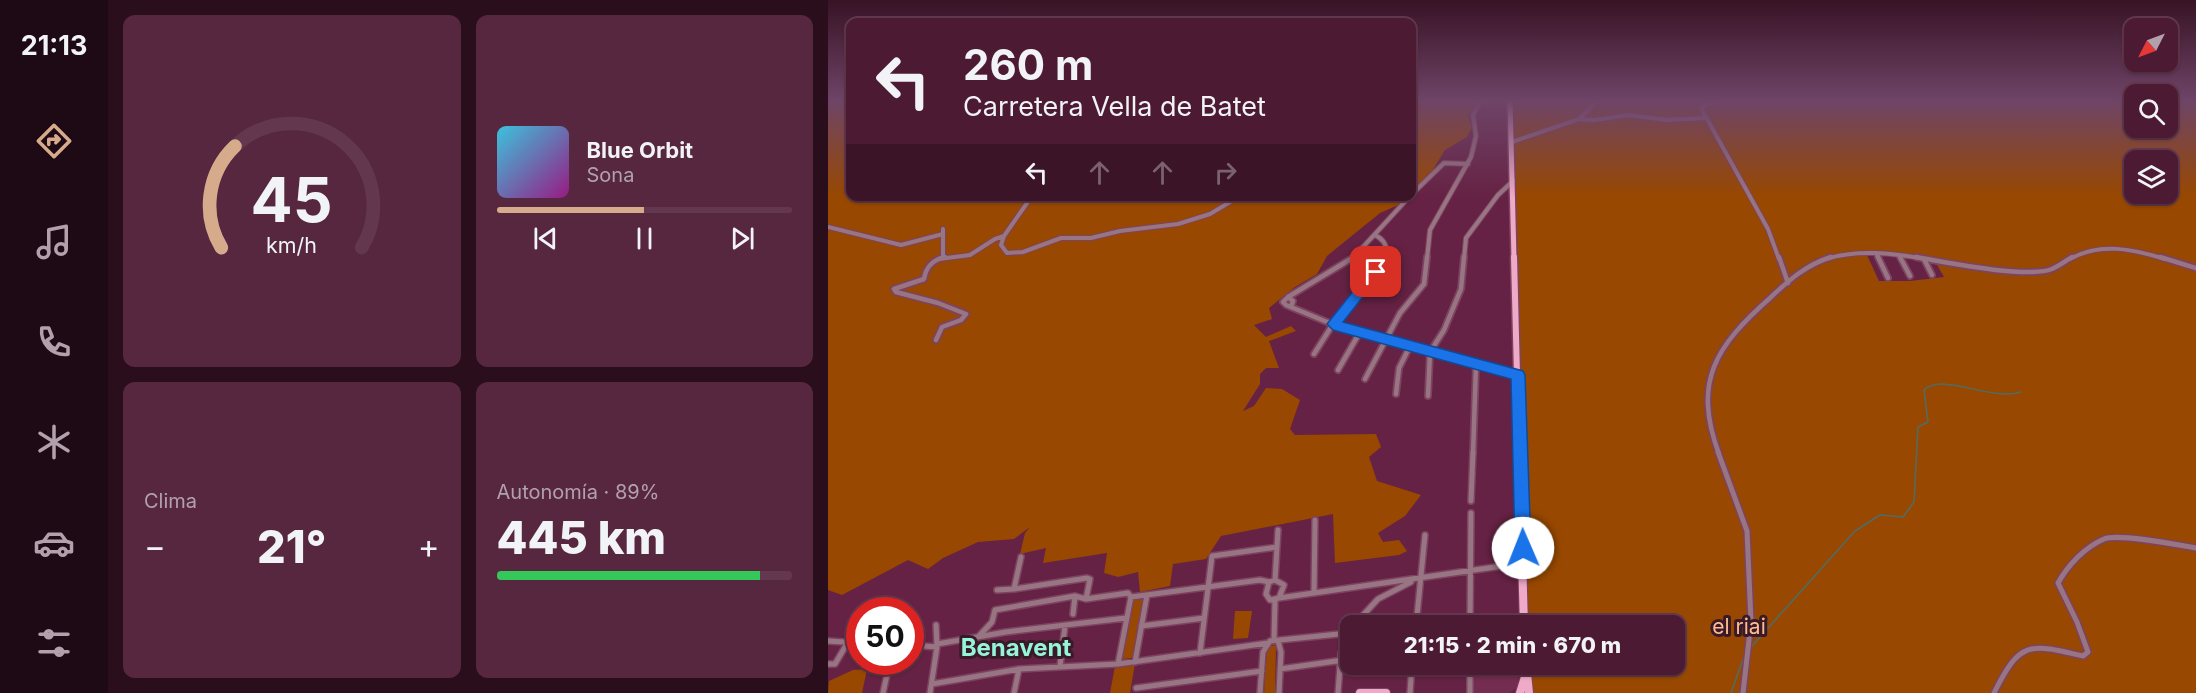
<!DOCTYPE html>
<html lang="es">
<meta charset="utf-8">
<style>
body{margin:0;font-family:Inter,sans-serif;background:#56273f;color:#f1f3f6;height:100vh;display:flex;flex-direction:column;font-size:22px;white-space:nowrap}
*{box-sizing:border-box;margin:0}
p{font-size:20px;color:#b2a1ac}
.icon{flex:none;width:33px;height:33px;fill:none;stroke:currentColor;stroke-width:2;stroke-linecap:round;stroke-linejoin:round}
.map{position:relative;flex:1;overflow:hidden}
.side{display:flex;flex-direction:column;gap:15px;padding:15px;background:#2a0e1c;width:720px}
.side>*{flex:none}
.top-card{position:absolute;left:18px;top:18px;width:570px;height:183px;border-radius:12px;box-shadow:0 2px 4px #0004,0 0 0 2px #63384e;background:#4c1a33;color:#f1f3f6;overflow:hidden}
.needle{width:39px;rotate:228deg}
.buttons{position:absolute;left:1296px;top:18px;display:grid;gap:12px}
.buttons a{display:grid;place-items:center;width:54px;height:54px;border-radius:12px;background:#4c1a33;box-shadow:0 2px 4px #0004,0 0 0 2px #63384e;font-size:30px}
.speed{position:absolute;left:18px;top:597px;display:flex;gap:12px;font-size:30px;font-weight:700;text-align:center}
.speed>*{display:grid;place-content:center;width:78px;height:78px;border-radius:50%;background:#4c1a33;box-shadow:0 2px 4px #0004,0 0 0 2px #63384e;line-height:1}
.speed .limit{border:9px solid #d22;background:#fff;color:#111}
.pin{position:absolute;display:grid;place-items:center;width:51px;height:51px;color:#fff;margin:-26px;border-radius:12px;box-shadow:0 3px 9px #0006}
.me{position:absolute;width:66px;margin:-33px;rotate:359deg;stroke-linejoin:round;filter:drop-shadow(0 0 4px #0008)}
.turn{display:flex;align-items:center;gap:21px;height:126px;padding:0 18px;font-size:27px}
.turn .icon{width:78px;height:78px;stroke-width:2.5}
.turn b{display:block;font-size:42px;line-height:51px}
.lanes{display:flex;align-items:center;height:57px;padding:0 18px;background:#0003;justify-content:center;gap:30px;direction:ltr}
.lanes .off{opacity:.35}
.big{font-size:45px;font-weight:800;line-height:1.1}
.side .widget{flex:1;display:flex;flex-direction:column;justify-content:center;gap:9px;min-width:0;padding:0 21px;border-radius:12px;background:#56273f}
.side .dial{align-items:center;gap:0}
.dial svg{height:156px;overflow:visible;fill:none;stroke:#63384e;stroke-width:7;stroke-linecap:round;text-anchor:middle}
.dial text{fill:#f1f3f6;stroke:none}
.song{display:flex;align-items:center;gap:18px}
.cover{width:72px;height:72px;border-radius:9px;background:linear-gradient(135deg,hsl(190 70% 55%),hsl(310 70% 35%))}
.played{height:6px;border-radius:3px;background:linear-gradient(90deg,#d6ab8b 50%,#63384e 50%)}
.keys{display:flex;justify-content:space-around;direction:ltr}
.heat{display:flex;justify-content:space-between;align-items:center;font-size:33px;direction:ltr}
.charge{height:9px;border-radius:4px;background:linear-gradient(90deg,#34c759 89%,#63384e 0)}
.side .tiles{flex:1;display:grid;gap:15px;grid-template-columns:repeat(2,1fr)}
.trip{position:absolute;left:512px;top:615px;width:345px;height:60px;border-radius:12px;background:#4c1a33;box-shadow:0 2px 4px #0004,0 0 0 2px #63384e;font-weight:800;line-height:60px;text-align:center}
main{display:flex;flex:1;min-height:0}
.tab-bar{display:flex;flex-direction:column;width:108px;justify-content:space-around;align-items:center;background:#1e0a14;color:#b2a1ac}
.tab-bar .icon{width:42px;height:42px}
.tab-bar .on{color:#d6ab8b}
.tab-bar b{font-size:27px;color:#f1f3f6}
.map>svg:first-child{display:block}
.built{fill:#752c51}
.green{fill:#984800;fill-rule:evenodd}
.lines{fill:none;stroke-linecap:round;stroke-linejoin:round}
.stream{stroke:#4f6d67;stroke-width:1.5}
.minor-far2-casing{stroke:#7e4360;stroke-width:6}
.minor-far1-casing{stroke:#7e4360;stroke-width:8}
.minor-casing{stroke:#7e4360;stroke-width:8}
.major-far2-casing{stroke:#7e4360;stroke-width:8}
.major-far1-casing{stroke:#7e4360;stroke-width:9}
.major-casing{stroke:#7e4360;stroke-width:10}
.minor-far2{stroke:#987583;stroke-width:4}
.minor-far1{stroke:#987583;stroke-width:4.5}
.minor{stroke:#987583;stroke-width:5}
.major-far2{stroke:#efaac7;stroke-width:5}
.major-far1{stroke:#efaac7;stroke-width:6}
.major{stroke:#efaac7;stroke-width:8}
.route{fill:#1a73e8;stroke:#114b97;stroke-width:1.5}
.labels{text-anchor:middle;stroke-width:6;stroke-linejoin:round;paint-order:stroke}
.near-park-label{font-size:21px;fill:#ffba91;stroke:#381a28}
.near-neighbourhood-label{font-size:24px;font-weight:bold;fill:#96f5d8;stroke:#381a28}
</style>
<main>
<nav class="tab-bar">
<b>21:13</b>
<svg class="icon on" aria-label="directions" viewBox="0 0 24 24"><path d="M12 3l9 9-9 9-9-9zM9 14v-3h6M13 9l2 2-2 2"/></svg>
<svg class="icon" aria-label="music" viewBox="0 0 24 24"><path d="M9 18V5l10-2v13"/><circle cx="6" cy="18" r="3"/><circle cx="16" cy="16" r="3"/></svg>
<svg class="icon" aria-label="phone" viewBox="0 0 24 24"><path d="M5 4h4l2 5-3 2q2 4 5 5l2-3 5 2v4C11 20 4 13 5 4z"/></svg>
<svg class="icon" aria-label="climate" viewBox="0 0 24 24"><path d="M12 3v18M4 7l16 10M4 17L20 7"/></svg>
<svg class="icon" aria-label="car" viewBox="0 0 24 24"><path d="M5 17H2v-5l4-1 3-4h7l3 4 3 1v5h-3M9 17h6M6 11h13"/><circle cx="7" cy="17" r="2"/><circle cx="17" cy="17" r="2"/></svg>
<svg class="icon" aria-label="filters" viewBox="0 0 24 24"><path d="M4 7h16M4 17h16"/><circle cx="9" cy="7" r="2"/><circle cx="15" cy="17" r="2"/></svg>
</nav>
<section class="side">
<div class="tiles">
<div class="widget dial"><svg viewBox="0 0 100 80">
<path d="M14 69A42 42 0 1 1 86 69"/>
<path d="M14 69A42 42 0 0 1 21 17" stroke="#d6ab8b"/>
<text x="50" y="56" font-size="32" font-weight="700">45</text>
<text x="50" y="72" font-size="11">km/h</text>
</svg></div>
<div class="widget">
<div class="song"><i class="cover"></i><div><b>Blue Orbit</b><p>Sona</p></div></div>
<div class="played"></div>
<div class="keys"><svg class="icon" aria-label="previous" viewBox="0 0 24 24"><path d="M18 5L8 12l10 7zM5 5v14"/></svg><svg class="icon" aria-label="pause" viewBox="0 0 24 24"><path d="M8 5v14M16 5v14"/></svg><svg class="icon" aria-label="next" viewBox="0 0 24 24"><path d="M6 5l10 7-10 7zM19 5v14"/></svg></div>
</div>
<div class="widget"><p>Clima</p>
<div class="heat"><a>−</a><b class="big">21°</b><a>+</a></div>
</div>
<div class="widget"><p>Autonomía · 89%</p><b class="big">445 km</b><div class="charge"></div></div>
</div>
</section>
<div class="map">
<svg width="1368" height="693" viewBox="0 0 1368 693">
<rect width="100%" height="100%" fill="#624"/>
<path class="built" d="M 646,665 L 691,665 L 690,687 L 681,693 L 646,693 Z"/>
<path class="green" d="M 0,100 L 22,100 L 22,196 L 578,197 L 570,205 L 552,213 L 499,256 L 489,274 L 467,287 L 441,308 L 444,319 L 426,325 L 438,337 L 463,326 L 468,331 L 441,341 L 451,368 L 438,368 L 432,374 L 432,384 L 415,411 L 426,406 L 438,388 L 454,389 L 472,400 L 462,429 L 467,435 L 548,434 L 553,447 L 541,457 L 549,481 L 593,495 L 577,516 L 550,533 L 555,542 L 571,540 L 579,551 L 571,555 L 507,563 L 505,514 L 393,536 L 378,559 L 345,564 L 342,586 L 312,592 L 310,572 L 290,577 L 276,573 L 279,553 L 215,563 L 218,548 L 192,554 L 197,533 L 202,527 L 186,539 L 150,542 L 115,558 L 100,569 L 80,560 L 14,595 L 0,590 Z
M 584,100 L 650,100 L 640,116 L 644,128 L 639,137 L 617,150 L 600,178 L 584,190 Z
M 685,100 L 1306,100 L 1306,128 L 1340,128 L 1340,100 L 1368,100 L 1368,693 L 705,693 L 702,665 L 846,664 L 846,626 L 700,625 ZM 1306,160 L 1340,160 L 1340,194 L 1306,194 ZM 1059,254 L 1108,263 L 1116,277 L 1082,281 L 1051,281 L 1039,255 Z
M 316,599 L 305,658 L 294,659 L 306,600 Z
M 407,611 L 424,611 L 420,638 L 405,639 Z
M 448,645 L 447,693 L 436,693 L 439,649 L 442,646 Z
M 307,663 L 302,693 L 282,693 L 287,666 Z
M 39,669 L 34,693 L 0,693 L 1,681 L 25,670 Z"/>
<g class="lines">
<path class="stream" d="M 924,646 L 1027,531 L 1052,515 L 1075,517 L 1086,502 L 1090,427 L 1100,422 L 1096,390 C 1115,372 1163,402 1193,392
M 903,693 L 919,648"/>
<g class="minor-far2-casing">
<path id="minor-far2" d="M 898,100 L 878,104 L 873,108 L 940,229 L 951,259
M 751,119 L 770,100
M 684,142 L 751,119 L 766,120 L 800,115 L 839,120 L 877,118
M 584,194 L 616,163 L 640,164
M 204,196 L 176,236 L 173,245 L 179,253 L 195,252 L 233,238 L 263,238 L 292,231 L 350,224 L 382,214 L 412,196
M 0,227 L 73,245 L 115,234
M 115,229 L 115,255
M 547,235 C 557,240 561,248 556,259
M 1048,253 L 1051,259
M 1071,255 L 1073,259
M 111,259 L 142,255 L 167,239 L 176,236
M 524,259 L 582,196
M 599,259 L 602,230 L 643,157 L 648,136 L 645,115 L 653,100
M 636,259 L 638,238 L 670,195 L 685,181
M 998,259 C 1030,249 1064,253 1097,259
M 1242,259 C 1272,242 1305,249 1337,259"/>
</g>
<g class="minor-far1-casing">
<path id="minor-far1" d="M 951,257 L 960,283
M 1050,257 L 1060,278
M 1072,257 L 1082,276
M 1088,257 C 1116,262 1199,279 1224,269 C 1231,266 1238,261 1244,257
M 1332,257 L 1368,268
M 1096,259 L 1104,275
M 460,297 L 526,257
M 463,307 L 465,301 L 460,297 L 455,302 L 458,305 L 499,322 L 690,375
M 108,340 L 114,327 L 133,320 L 138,314 L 110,303 L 68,292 L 66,289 L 96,279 C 98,267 104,260 117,257
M 486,354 L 505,324 L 552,267 L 556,257
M 510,370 L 532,332
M 537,379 L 572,313 L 596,284 L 599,257
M 568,394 L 571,368 L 582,346
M 600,396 L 602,352 L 616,330 L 633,289 L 636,257
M 645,454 L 648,365
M 891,454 C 864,381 888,346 942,298 C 961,280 978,265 1003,257"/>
</g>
<g class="minor-casing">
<path id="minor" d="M 890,452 L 919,531 L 923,622 L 915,693
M 643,501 L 645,452
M 193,557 L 186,589 L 259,578 L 262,579 L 258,599
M 447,580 L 450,530
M 447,580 L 456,585 L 451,598 L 442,600 L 438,594 L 441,582 Z
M 169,590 L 186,589
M 486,593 L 487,520
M 451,598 L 695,563
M 245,614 L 247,596
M 313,626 L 376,618
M 525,626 L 550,599 L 583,582
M 588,626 L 597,535
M 642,626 L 643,513
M 151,636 L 164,622 L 167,610 L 247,596 L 258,599 L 300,593 L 303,597 L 432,580 L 441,582
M 446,640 L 447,600
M 0,641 L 32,643
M 450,641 L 453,652 L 451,693
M 109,644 L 178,632 L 298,618
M 82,645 L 109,647
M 372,653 L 384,556 L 449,547
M 307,662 L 319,595
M 0,664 L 7,664 L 20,642
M 290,664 L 303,597
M 642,664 L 642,693
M 232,666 L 237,626
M 452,669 L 522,659
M 104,684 L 191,669 L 290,664 L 440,643
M 308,688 L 434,671
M 55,693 L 60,670
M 102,693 L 109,647 L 108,625
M 186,693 L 191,669
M 432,693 L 435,652 L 442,641 L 521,633
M 510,693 L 513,653 L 522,632
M 582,693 L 584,664
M 1166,693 C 1192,641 1200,643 1255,656 L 1260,652 L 1249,622 L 1230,583 C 1240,565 1257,547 1276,539 C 1291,533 1350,545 1368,548"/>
</g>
<g class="major-far2-casing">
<path id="major-far2" d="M 682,100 L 686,259"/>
</g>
<g class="major-far1-casing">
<path id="major-far1" d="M 686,257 L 691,454"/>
</g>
<g class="major-casing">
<path id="major" d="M 691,452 L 696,626
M 698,664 L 701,693
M 532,693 L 558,693
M 692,693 L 697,677"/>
</g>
<use href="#minor-far2" class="minor-far2"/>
<use href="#minor-far1" class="minor-far1"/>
<use href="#minor" class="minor"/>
<use href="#major-far2" class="major-far2"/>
<use href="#major-far1" class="major-far1"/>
<use href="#major" class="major"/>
</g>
<linearGradient id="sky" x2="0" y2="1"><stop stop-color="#381325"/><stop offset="0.51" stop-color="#6e4467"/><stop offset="1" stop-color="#6e4467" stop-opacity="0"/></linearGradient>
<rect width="1368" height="197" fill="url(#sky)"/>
<path class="route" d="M 548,268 L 552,269 L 554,272 L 552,275 L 515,322 L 695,371 L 697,375 L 703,548 L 701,553 L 695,555 L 689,553 L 687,548 L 683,379 L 505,330 L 499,324 L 543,269 Z"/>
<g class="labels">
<g class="near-park-label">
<text x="911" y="634">el riai</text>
</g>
<g class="near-neighbourhood-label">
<text x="188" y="656">Benavent</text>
</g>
</g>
</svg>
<div class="buttons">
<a><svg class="needle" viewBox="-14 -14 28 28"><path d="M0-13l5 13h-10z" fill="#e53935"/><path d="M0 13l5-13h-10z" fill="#b2a1ac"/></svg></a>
<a><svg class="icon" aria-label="search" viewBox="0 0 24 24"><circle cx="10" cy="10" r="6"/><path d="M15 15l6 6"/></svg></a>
<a><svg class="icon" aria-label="layers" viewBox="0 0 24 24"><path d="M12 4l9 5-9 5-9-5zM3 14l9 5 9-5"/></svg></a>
</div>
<div class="speed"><div class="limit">50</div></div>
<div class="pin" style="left:548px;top:272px;background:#d93025"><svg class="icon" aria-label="arrive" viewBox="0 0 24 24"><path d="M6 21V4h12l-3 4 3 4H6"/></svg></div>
<svg class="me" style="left:695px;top:548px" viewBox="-20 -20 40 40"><circle r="19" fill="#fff"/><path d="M0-13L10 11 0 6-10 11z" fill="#1a73e8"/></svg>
<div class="trip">21:15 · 2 min · 670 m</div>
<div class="top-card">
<div class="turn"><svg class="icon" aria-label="left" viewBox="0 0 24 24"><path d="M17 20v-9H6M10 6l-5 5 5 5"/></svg><div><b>260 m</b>Carretera Vella de Batet</div></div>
<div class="lanes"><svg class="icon" aria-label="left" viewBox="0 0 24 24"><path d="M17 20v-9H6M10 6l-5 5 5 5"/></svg><svg class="icon off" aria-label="ahead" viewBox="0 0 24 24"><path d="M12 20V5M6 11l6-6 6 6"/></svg><svg class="icon off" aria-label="ahead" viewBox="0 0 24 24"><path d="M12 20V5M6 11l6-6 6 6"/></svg><svg class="icon off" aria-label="right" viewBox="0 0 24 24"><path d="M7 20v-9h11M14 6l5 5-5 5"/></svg></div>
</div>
</div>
</main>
